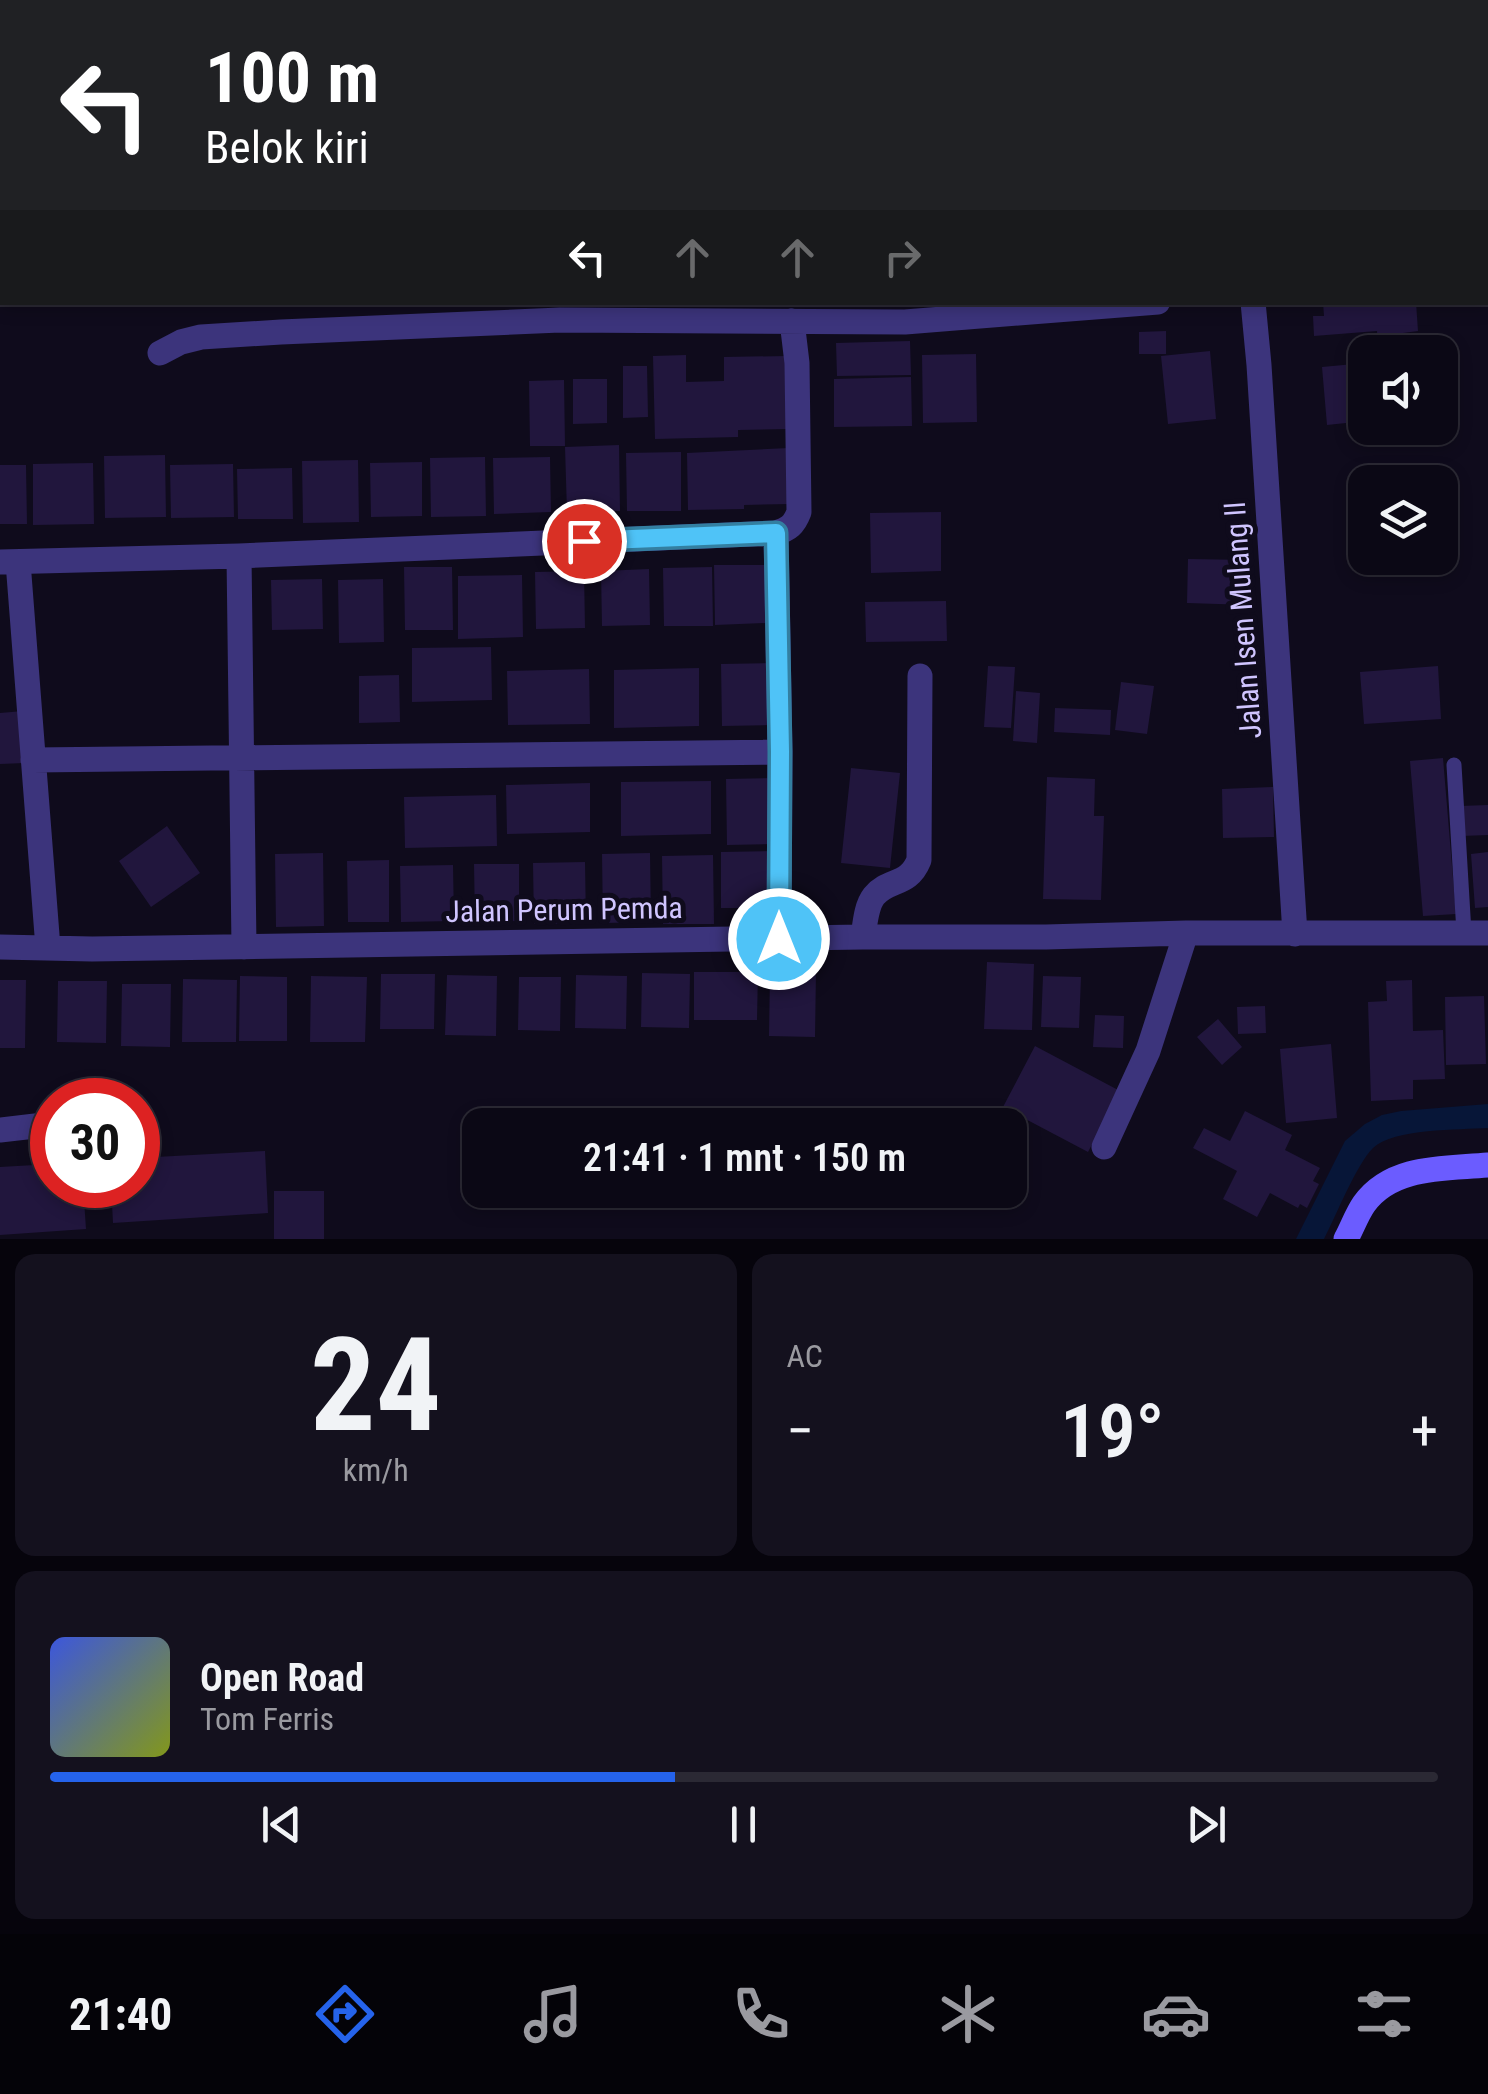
<!DOCTYPE html>
<html lang="id">
<meta charset="utf-8">
<style>
body{margin:0;font-family:"Roboto Condensed",sans-serif;background:#14111e;color:#f1f3f6;height:100vh;display:flex;flex-direction:column;font-size:38px;white-space:nowrap}
*{box-sizing:border-box;margin:0}
p{font-size:32px;color:#9a9aa0}
.icon{flex:none;width:55px;height:55px;fill:none;stroke:currentColor;stroke-width:2;stroke-linecap:round;stroke-linejoin:round}
.map{position:relative;height:1239px;overflow:hidden}
.sheet{display:flex;flex-direction:column;gap:15px;padding:15px;background:#06040c;flex:1}
.sheet>*{flex:none}
.top-card{position:absolute;left:0px;top:0px;width:1490px;height:305px;box-shadow:0 5px 15px #0003,0 0 0 2px #2b2934;background:#202124;color:#fff;overflow:hidden}
.controls{position:absolute;left:1348px;top:335px;display:grid;gap:20px}
.controls a{display:grid;place-items:center;width:110px;height:110px;border-radius:20px;background:#0b0815;box-shadow:0 5px 15px #0003,0 0 0 2px #2b2934;font-size:50px}
.speed{position:absolute;left:30px;top:1078px;display:flex;gap:20px;font-size:50px;font-weight:700;text-align:center}
.speed>*{display:grid;place-content:center;width:130px;height:130px;border-radius:50%;background:#0b0815;box-shadow:0 5px 15px #0003,0 0 0 2px #2b2934;line-height:1}
.speed .limit{border:15px solid #d22;background:#fff;color:#111}
.pin{position:absolute;display:grid;place-items:center;width:85px;height:85px;color:#fff;margin:-42px;border:5px solid #fff;border-radius:50%;box-shadow:0 2px 10px #0007}
.me{position:absolute;width:110px;margin:-55px;rotate:0deg;stroke-linejoin:round;filter:drop-shadow(0 0 8px #0008)}
.turn{display:flex;align-items:center;gap:35px;height:210px;padding:0 40px;font-size:45px}
.turn .icon{width:130px;height:130px;stroke-width:2.5}
.turn b{display:block;font-size:70px;line-height:85px}
.lanes{display:flex;align-items:center;height:95px;padding:0 40px;background:#0003;justify-content:center;gap:50px;direction:ltr}
.lanes .off{opacity:.35}
.big{font-size:75px;font-weight:600;line-height:1.1}
.sheet .widget{flex:1;display:flex;flex-direction:column;justify-content:center;gap:15px;min-width:0;padding:0 35px;border-radius:20px;background:#14111e}
.sheet .dial{align-items:center;gap:0}
.dial b{font-size:130px;line-height:1}
.song{display:flex;align-items:center;gap:30px}
.cover{width:120px;height:120px;border-radius:15px;background:linear-gradient(135deg,hsl(230 70% 55%),hsl(70 70% 35%))}
.played{height:10px;border-radius:5px;background:linear-gradient(90deg,#2563eb 45%,#2b2934 45%)}
.keys{display:flex;justify-content:space-around;direction:ltr}
.heat{display:flex;justify-content:space-between;align-items:center;font-size:55px;direction:ltr}
.sheet .tiles{flex:1;display:grid;gap:15px;grid-template-columns:1fr 1fr}
.widget:last-child{grid-column:span 2}
.trip{position:absolute;left:462px;top:1108px;width:565px;height:100px;border-radius:20px;background:#0b0815;box-shadow:0 5px 15px #0003,0 0 0 2px #2b2934;font-weight:600;line-height:100px;text-align:center}
.menu{display:flex;height:160px;justify-content:space-around;align-items:center;background:#040308;color:#9a9aa0}
.menu .icon{width:70px;height:70px}
.menu .selected{color:#2563eb}
.menu b{font-size:45px;color:#f1f3f6}
.map>svg:first-child{display:block}
.water{fill:#071638}
.building{fill:#21163d}
.lines{fill:none;stroke-linecap:round;stroke-linejoin:round}
.lane{stroke:#3c347c;stroke-width:15}
.street{stroke:#3c347c;stroke-width:25}
.secondary{stroke:#6b5cff;stroke-width:25}
.route-casing{stroke:#337fa1;stroke-width:25}
.route{stroke:#4fc3f7;stroke-width:18}
.labels{text-anchor:middle;stroke-width:10;stroke-linejoin:round;paint-order:stroke}
.street-label{font-size:30px;fill:#d0c5ff;stroke:#0f0b1c}
</style>
<div class="map">
<svg width="1488" height="1239" viewBox="0 0 1488 1239">
<rect width="100%" height="100%" fill="#0f0b1c"/>
<path class="water" d="M 1488,1104 L 1488,1128 C 1459,1130 1394,1128 1373,1148 C 1356,1165 1336,1216 1324,1239 L 1296,1239 L 1345,1141 L 1365,1124 L 1382,1115 L 1401,1111 Z"/>
<path class="building" d="M 1323,302 L 1416,302 L 1418,331 L 1403,333 L 1405,351 L 1387,352 L 1378,352 L 1377,331 L 1314,336 L 1313,316 L 1324,316 Z
M 1166,331 L 1166,354 L 1139,354 L 1139,332 Z
M 910,341 L 911,375 L 837,376 L 836,343 Z
M 1210,351 L 1216,419 L 1168,424 L 1161,356 Z
M 976,354 L 977,422 L 923,423 L 922,355 Z
M 686,355 L 686,382 L 724,381 L 724,357 L 787,356 L 788,429 L 738,430 L 738,437 L 655,439 L 653,356 Z
M 1365,363 L 1365,421 L 1327,425 L 1322,367 Z
M 623,366 L 647,366 L 648,417 L 623,418 Z
M 911,377 L 912,426 L 834,427 L 834,379 Z
M 573,379 L 607,379 L 607,423 L 573,424 Z
M 564,380 L 565,446 L 530,446 L 529,381 Z
M 619,445 L 620,511 L 567,512 L 565,447 Z
M 789,448 L 790,504 L 744,505 L 744,509 L 688,510 L 687,453 Z
M 681,452 L 681,511 L 627,511 L 626,453 Z
M 165,455 L 166,517 L 105,518 L 104,456 Z
M 485,457 L 486,516 L 431,517 L 430,458 Z
M 550,457 L 551,512 L 494,514 L 493,458 Z
M 358,460 L 359,522 L 303,523 L 302,461 Z
M 422,462 L 422,516 L 371,517 L 370,463 Z
M 93,463 L 94,524 L 33,525 L 33,464 Z
M 1440,463 L 1441,482 L 1365,482 L 1365,511 L 1361,512 L 1358,471 Z
M 233,464 L 234,517 L 171,518 L 170,465 Z
M 0,465 L 26,465 L 27,524 L 0,524 Z
M 292,468 L 293,519 L 238,519 L 237,469 Z
M 941,512 L 941,571 L 871,573 L 870,513 Z
M 1188,559 L 1249,560 L 1249,605 L 1187,603 Z
M 714,565 L 765,565 L 766,623 L 715,625 Z
M 404,567 L 452,567 L 453,630 L 405,630 Z
M 712,567 L 713,626 L 664,626 L 663,568 Z
M 649,569 L 650,625 L 602,626 L 601,571 Z
M 584,571 L 585,628 L 536,629 L 535,572 Z
M 522,575 L 523,637 L 458,639 L 458,576 Z
M 322,579 L 323,629 L 272,630 L 271,580 Z
M 383,579 L 384,642 L 339,643 L 338,580 Z
M 946,601 L 947,641 L 866,642 L 865,602 Z
M 491,647 L 492,700 L 412,702 L 412,648 Z
M 772,663 L 773,725 L 722,726 L 721,664 Z
M 988,666 L 1015,667 L 1011,728 L 984,727 Z
M 1438,666 L 1441,719 L 1364,724 L 1360,672 Z
M 699,668 L 699,726 L 614,728 L 614,670 Z
M 589,669 L 590,724 L 508,725 L 507,671 Z
M 399,675 L 400,722 L 359,723 L 359,676 Z
M 1121,682 L 1154,686 L 1147,734 L 1115,730 Z
M 1016,691 L 1040,693 L 1037,743 L 1013,741 Z
M 1055,708 L 1111,710 L 1110,735 L 1054,732 Z
M 23,711 L 25,763 L 0,764 L 0,713 Z
M 1443,758 L 1456,914 L 1423,916 L 1410,761 Z
M 851,768 L 900,773 L 890,868 L 841,863 Z
M 1047,777 L 1095,779 L 1094,816 L 1104,816 L 1101,900 L 1043,899 Z
M 773,778 L 774,844 L 727,845 L 726,779 Z
M 711,781 L 711,834 L 621,836 L 621,782 Z
M 590,783 L 590,832 L 507,834 L 506,785 Z
M 1273,787 L 1274,837 L 1223,838 L 1222,789 Z
M 496,795 L 497,846 L 405,848 L 404,797 Z
M 1488,805 L 1488,835 L 1461,836 L 1460,806 Z
M 167,826 L 200,873 L 151,907 L 119,861 Z
M 771,851 L 772,908 L 721,908 L 721,852 Z
M 1488,852 L 1488,907 L 1475,908 L 1471,854 Z
M 323,853 L 324,926 L 276,927 L 275,854 Z
M 650,853 L 651,922 L 603,923 L 602,854 Z
M 713,855 L 714,924 L 663,924 L 662,856 Z
M 389,860 L 389,922 L 348,922 L 347,861 Z
M 585,862 L 586,923 L 534,924 L 533,863 Z
M 474,864 L 519,864 L 519,921 L 475,922 Z
M 453,865 L 454,921 L 401,922 L 400,866 Z
M 987,962 L 1034,964 L 1032,1030 L 984,1029 Z
M 770,971 L 816,971 L 815,1037 L 769,1036 Z
M 694,972 L 758,972 L 757,1020 L 694,1020 Z
M 642,973 L 690,974 L 689,1028 L 641,1027 Z
M 381,974 L 435,974 L 434,1029 L 380,1029 Z
M 447,975 L 497,976 L 496,1036 L 445,1035 Z
M 576,975 L 627,976 L 626,1029 L 575,1028 Z
M 240,976 L 287,977 L 287,1041 L 239,1041 Z
M 311,976 L 367,977 L 365,1042 L 310,1042 Z
M 1043,976 L 1081,977 L 1079,1028 L 1041,1027 Z
M 519,977 L 561,977 L 560,1031 L 518,1030 Z
M 183,979 L 237,980 L 236,1042 L 182,1042 Z
M 0,980 L 26,980 L 25,1048 L 0,1048 Z
M 1412,980 L 1413,1031 L 1443,1030 L 1445,1079 L 1413,1080 L 1413,1099 L 1371,1101 L 1368,1002 L 1387,1001 L 1386,981 Z
M 58,981 L 107,981 L 106,1043 L 57,1042 Z
M 122,984 L 171,984 L 170,1047 L 121,1046 Z
M 1484,996 L 1486,1064 L 1446,1065 L 1445,997 Z
M 1265,1006 L 1266,1033 L 1238,1034 L 1237,1007 Z
M 1095,1015 L 1124,1016 L 1123,1048 L 1093,1047 Z
M 1218,1019 L 1242,1047 L 1222,1065 L 1197,1037 Z
M 1331,1044 L 1337,1118 L 1286,1123 L 1280,1049 Z
M 1035,1046 L 1120,1091 L 1088,1152 L 1003,1107 Z
M 1245,1111 L 1292,1135 L 1285,1150 L 1320,1168 L 1313,1181 L 1319,1184 L 1307,1208 L 1300,1204 L 1298,1208 L 1270,1193 L 1257,1217 L 1223,1199 L 1237,1171 L 1193,1148 L 1204,1128 L 1230,1141 Z
M 265,1151 L 268,1213 L 113,1223 L 111,1185 L 138,1185 L 138,1158 Z
M 52,1164 L 52,1185 L 83,1185 L 86,1229 L 0,1235 L 0,1167 Z
M 274,1191 L 324,1191 L 324,1239 L 274,1239 Z"/>
<g class="lines">
<path class="lane" d="M 1454,765 L 1464,933"/>
<path class="street" d="M 334,0 L 350,1
M 1253,302 L 1259,365 L 1295,934
M 160,353 L 181,342 L 201,337 L 281,332 L 560,320 L 905,322 L 1158,302
M 776,533 C 789,529 794,525 799,512 L 797,363 L 792,321
M 239,556 L 244,947
M 0,562 L 239,556 L 776,533 L 780,752 L 779,939
M 18,562 L 48,948
M 33,760 L 780,752
M 863,937 C 865,924 866,906 874,896 C 889,878 908,887 919,860 L 920,676
M 0,947 L 92,949 L 863,937 L 1046,937 L 1186,933 L 1488,933
M 0,1130 L 52,1124
M 1104,1147 L 1148,1051 L 1186,933"/>
<path class="secondary" d="M 1346,1239 C 1352,1228 1357,1214 1364,1204 C 1392,1165 1445,1169 1488,1165"/>
</g>
<g class="lines">
<g class="route-casing">
<path id="route" d="M 584,541 L 776,533 L 780,752 L 779,939"/>
</g>
<use href="#route" class="route"/>
</g>
<g class="labels">
<g class="street-label">
<text transform="translate(1243 620) rotate(-94)" y="10">Jalan Isen Mulang II</text>
<text transform="translate(564 910) rotate(-1)" y="10">Jalan Perum Pemda</text>
</g>
</g>
</svg>
<div class="controls">
<a><svg class="icon" aria-label="sound" viewBox="0 0 24 24"><path d="M4 9h4l5-4v14l-5-4H4zM17 9q2 3 0 6"/></svg></a>
<a><svg class="icon" aria-label="layers" viewBox="0 0 24 24"><path d="M12 4l9 5-9 5-9-5zM3 14l9 5 9-5"/></svg></a>
</div>
<div class="speed"><div class="limit">30</div></div>
<div class="pin" style="left:584px;top:541px;background:#d93025"><svg class="icon" aria-label="arrive" viewBox="0 0 24 24"><path d="M6 21V4h12l-3 4 3 4H6"/></svg></div>
<svg class="me" style="left:779px;top:939px" viewBox="-20 -20 40 40"><circle r="17" fill="#4fc3f7" stroke="#fff" stroke-width="3"/><path d="M0-11L8 9 0 5-8 9z" fill="#fff"/></svg>
<div class="trip">21:41 · 1 mnt · 150 m</div>
<div class="top-card">
<div class="turn"><svg class="icon" aria-label="left" viewBox="0 0 24 24"><path d="M17 20v-9H6M10 6l-5 5 5 5"/></svg><div><b>100 m</b>Belok kiri</div></div>
<div class="lanes"><svg class="icon" aria-label="left" viewBox="0 0 24 24"><path d="M17 20v-9H6M10 6l-5 5 5 5"/></svg><svg class="icon off" aria-label="ahead" viewBox="0 0 24 24"><path d="M12 20V5M6 11l6-6 6 6"/></svg><svg class="icon off" aria-label="ahead" viewBox="0 0 24 24"><path d="M12 20V5M6 11l6-6 6 6"/></svg><svg class="icon off" aria-label="right" viewBox="0 0 24 24"><path d="M7 20v-9h11M14 6l5 5-5 5"/></svg></div>
</div>
</div>
<section class="sheet">
<div class="tiles">
<div class="widget dial"><b>24</b><p>km/h</p></div>
<div class="widget"><p>AC</p>
<div class="heat"><a>−</a><b class="big">19°</b><a>+</a></div>
</div>
<div class="widget">
<div class="song"><i class="cover"></i><div><b>Open Road</b><p>Tom Ferris</p></div></div>
<div class="played"></div>
<div class="keys"><svg class="icon" aria-label="previous" viewBox="0 0 24 24"><path d="M18 5L8 12l10 7zM5 5v14"/></svg><svg class="icon" aria-label="pause" viewBox="0 0 24 24"><path d="M8 5v14M16 5v14"/></svg><svg class="icon" aria-label="next" viewBox="0 0 24 24"><path d="M6 5l10 7-10 7zM19 5v14"/></svg></div>
</div>
</div>
</section>
<nav class="menu">
<b>21:40</b>
<svg class="icon selected" aria-label="directions" viewBox="0 0 24 24"><path d="M12 3l9 9-9 9-9-9zM9 14v-3h6M13 9l2 2-2 2"/></svg>
<svg class="icon" aria-label="music" viewBox="0 0 24 24"><path d="M9 18V5l10-2v13"/><circle cx="6" cy="18" r="3"/><circle cx="16" cy="16" r="3"/></svg>
<svg class="icon" aria-label="phone" viewBox="0 0 24 24"><path d="M5 4h4l2 5-3 2q2 4 5 5l2-3 5 2v4C11 20 4 13 5 4z"/></svg>
<svg class="icon" aria-label="climate" viewBox="0 0 24 24"><path d="M12 3v18M4 7l16 10M4 17L20 7"/></svg>
<svg class="icon" aria-label="car" viewBox="0 0 24 24"><path d="M5 17H2v-5l4-1 3-4h7l3 4 3 1v5h-3M9 17h6M6 11h13"/><circle cx="7" cy="17" r="2"/><circle cx="17" cy="17" r="2"/></svg>
<svg class="icon" aria-label="filters" viewBox="0 0 24 24"><path d="M4 7h16M4 17h16"/><circle cx="9" cy="7" r="2"/><circle cx="15" cy="17" r="2"/></svg>
</nav>
